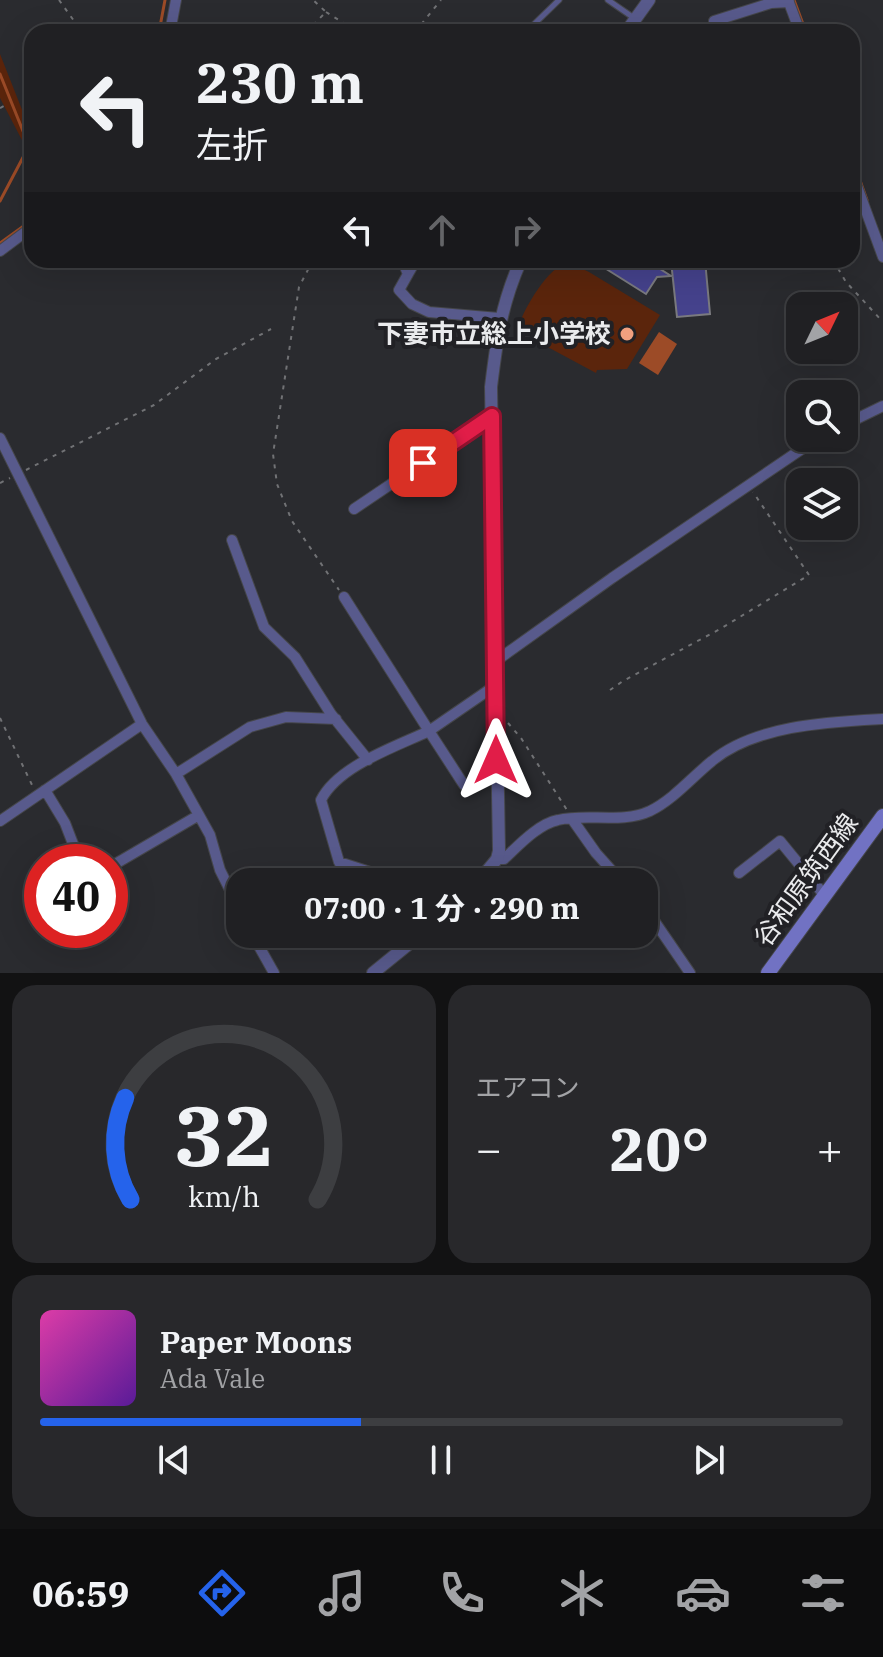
<!DOCTYPE html>
<html lang="ja">
<meta charset="utf-8">
<style>
body{margin:0;font-family:"IBM Plex Serif","Noto Sans JP",serif;background:#28282b;color:#f1f3f6;height:100vh;display:flex;flex-direction:column;font-size:30px;white-space:nowrap}
*{box-sizing:border-box;margin:0}
p{font-size:26px;color:#a2a3a6}
.icon{flex:none;width:44px;height:44px;fill:none;stroke:currentColor;stroke-width:2;stroke-linecap:round;stroke-linejoin:round}
.map{position:relative;height:973px;overflow:hidden}
.drawer{display:flex;flex-direction:column;gap:12px;padding:12px;background:#121213;flex:1}
.drawer>*{flex:none}
.guide{position:absolute;left:24px;top:24px;width:836px;height:244px;border-radius:24px;box-shadow:0 8px 32px #0002,0 0 0 2px #3d3e41;background:#202023;color:#f1f3f6;overflow:hidden}
.needle{width:52px;rotate:47deg}
.controls{position:absolute;left:786px;top:292px;display:grid;gap:16px}
.controls a{display:grid;place-items:center;width:72px;height:72px;border-radius:16px;background:#202023;box-shadow:0 8px 32px #0002,0 0 0 2px #3d3e41;font-size:40px}
.speed{position:absolute;left:24px;top:844px;display:flex;gap:16px;font-size:40px;font-weight:700;text-align:center}
.speed>*{display:grid;place-content:center;width:104px;height:104px;border-radius:50%;background:#202023;box-shadow:0 8px 32px #0002,0 0 0 2px #3d3e41;line-height:1}
.speed .limit{border:12px solid #d22;background:#fff;color:#111}
.pin{position:absolute;display:grid;place-items:center;width:68px;height:68px;color:#fff;margin:-34px;border-radius:16px;box-shadow:0 4px 12px #0006}
.me{position:absolute;width:88px;margin:-44px;rotate:0deg;stroke-linejoin:round;filter:drop-shadow(0 0 6px #0008)}
.turn{display:flex;align-items:center;gap:28px;height:168px;padding:0 40px;font-size:36px}
.turn .icon{width:104px;height:104px;stroke-width:2.5}
.turn b{display:block;font-size:56px;line-height:68px}
.lanes{display:flex;align-items:center;height:76px;padding:0 40px;background:#0003;justify-content:center;gap:40px;direction:ltr}
.lanes .off{opacity:.35}
.big{font-size:60px;font-weight:700;line-height:1.1}
.drawer .tile{flex:1;display:flex;flex-direction:column;justify-content:center;gap:12px;min-width:0;padding:0 28px;border-radius:24px;background:#28282b}
.drawer .dial{align-items:center;gap:0}
.dial svg{height:208px;overflow:visible;fill:none;stroke:#3d3e41;stroke-width:7;stroke-linecap:round;text-anchor:middle}
.dial text{fill:#f1f3f6;stroke:none}
.song{display:flex;align-items:center;gap:24px}
.cover{width:96px;height:96px;border-radius:12px;background:linear-gradient(135deg,hsl(320 70% 55%),hsl(270 70% 35%))}
.played{height:8px;border-radius:4px;background:linear-gradient(90deg,#2563eb 40%,#3d3e41 40%)}
.keys{display:flex;justify-content:space-around;direction:ltr}
.heat{display:flex;justify-content:space-between;align-items:center;font-size:44px;direction:ltr}
.drawer .tiles{flex:1;display:grid;gap:12px;grid-template-columns:1fr 1fr}
.tile:last-child{grid-column:span 2}
.trip{position:absolute;left:226px;top:868px;width:432px;height:80px;border-radius:24px;background:#202023;box-shadow:0 8px 32px #0002,0 0 0 2px #3d3e41;font-weight:700;line-height:80px;text-align:center}
.tabs{display:flex;height:128px;justify-content:space-around;align-items:center;background:#0d0d0e;color:#a2a3a6}
.tabs .icon{width:56px;height:56px}
.tabs .current{color:#2563eb}
.tabs b{font-size:36px;color:#f1f3f6}
.map>svg:first-child{display:block}
.green{fill:#5b250c}
.water{fill:#9c4b27}
.lines{fill:none;stroke-linecap:round;stroke-linejoin:round}
.stream{stroke:#9c4b27;stroke-width:3}
.building{fill:#45428c;stroke:#7a7a7f;stroke-width:2}
.service-casing{stroke:#45464a;stroke-width:7}
.minor-casing{stroke:#45464a;stroke-width:12}
.tertiary-casing{stroke:#45464a;stroke-width:14}
.secondary-casing{stroke:#45464a;stroke-width:16}
.path{stroke:#717275;stroke-width:2;stroke-dasharray:4 6;stroke-linecap:butt}
.service{stroke:#585a8c;stroke-width:5}
.minor{stroke:#585a8c;stroke-width:10}
.tertiary{stroke:#585a8c;stroke-width:12}
.secondary{stroke:#7172c3;stroke-width:14}
.route-casing{stroke:#92132f;stroke-width:20}
.route{stroke:#e11d48;stroke-width:14}
.poi-dot{fill:#f2a07f;stroke:#212125;stroke-width:3}
.labels{text-anchor:middle;stroke-width:8;stroke-linejoin:round;paint-order:stroke}
.poi-label{font-size:26px;font-weight:bold;fill:#eaebed;stroke:#212125;text-anchor:end}
.street-label{font-size:26px;fill:#eaebed;stroke:#212125}
</style>
<div class="map">
<svg width="883" height="973" viewBox="0 0 883 973">
<rect width="100%" height="100%" fill="#2a2b2f"/>
<path class="green" d="M 0,54 L 32,135 L 32,148 L 24,144 L 0,98 Z
M 568,262 L 589,272 L 660,315 L 627,369 L 597,370 L 596,373 L 542,344 L 544,338 L 518,327 C 525,307 548,267 568,262 Z"/>
<path class="water" d="M 659,332 L 677,344 L 658,375 L 639,363 Z"/>
<g class="lines">
<path class="stream" d="M 794,0 L 806,32
M 159,32 L 165,0
M 0,74 L 29,146 L 0,201
M 852,158 L 867,200
M 0,243 L 32,220"/>
</g>
<path class="building" d="M 592,260 L 646,260 L 671,276 L 657,277 L 646,294 Z
M 705,260 L 710,314 L 677,317 L 671,261 Z"/>
<g class="lines">
<g class="service-casing">
<path id="service" d="M 608,0 L 634,18
M 526,32 L 559,0"/>
</g>
<g class="minor-casing">
<path id="minor" d="M 788,0 L 800,32
M 714,21 L 771,3 L 789,2
M 170,32 L 176,0
M 852,173 L 883,257
M 0,251 L 32,227
M 402,260 L 408,274 L 416,260
M 408,274 L 399,290 L 412,304 L 429,312 L 499,318
M 844,425 L 883,406
M 0,438 L 142,724 L 176,774 L 210,835 L 220,870 L 240,910
M 354,509 L 492,416
M 232,540 L 264,627 L 295,657 L 331,714 L 368,760
M 344,597 L 429,731 L 496,685
M 496,661 L 612,578 L 818,438
M 176,774 L 250,727 L 286,717 L 336,719
M 45,790 L 65,823 L 80,862
M 572,819 L 596,853 L 622,882
M 0,821 L 142,724
M 497,859 L 504,859 C 518,846 538,824 558,820 C 587,813 622,824 650,811 C 674,799 692,777 712,761 C 755,725 829,722 883,719
M 110,867 L 199,815
M 739,873 L 780,841 L 825,896
M 401,882 L 339,862 L 321,800 C 338,766 395,747 429,731 L 464,785
M 644,906 L 690,973
M 252,934 L 274,973"/>
</g>
<g class="tertiary-casing">
<path id="tertiary" d="M 626,32 L 649,0
M 478,882 L 497,859 L 499,851 L 491,387 C 497,338 501,305 521,260
M 373,973 L 421,934"/>
</g>
<g class="secondary-casing">
<path id="secondary" d="M 768,973 L 883,816"/>
</g>
<path class="path" d="M 59,0 L 82,32
M 326,12 L 358,32
M 306,32 L 326,12 L 313,0
M 415,32 L 441,0
M 0,108 L 4,106
M 313,260 L 299,287 L 273,454 L 277,484 L 292,521 L 339,590
M 833,260 L 846,282 L 883,322
M 26,470 L 154,405 L 216,359 L 271,329
M 0,483 L 10,478
M 610,690 L 623,681 L 720,629 L 809,575 L 753,492
M 0,718 L 33,787
M 508,723 L 521,738 L 567,810"/>
<use href="#service" class="service"/>
<use href="#minor" class="minor"/>
<use href="#tertiary" class="tertiary"/>
<use href="#secondary" class="secondary"/>
</g>
<g class="lines">
<g class="route-casing">
<path id="route" d="M 423,463 L 492,416 L 496,760"/>
</g>
<use href="#route" class="route"/>
</g>
<circle class="poi-dot" cx="627" cy="334" r="8"/>
<g class="labels">
<g class="poi-label">
<text x="611" y="343">下妻市立総上小学校</text>
</g>
<g class="street-label">
<text transform="translate(806 880) rotate(-54)" y="9">谷和原筑西線</text>
</g>
</g>
</svg>
<div class="controls">
<a><svg class="needle" viewBox="-14 -14 28 28"><path d="M0-13l5 13h-10z" fill="#e53935"/><path d="M0 13l5-13h-10z" fill="#a2a3a6"/></svg></a>
<a><svg class="icon" aria-label="search" viewBox="0 0 24 24"><circle cx="10" cy="10" r="6"/><path d="M15 15l6 6"/></svg></a>
<a><svg class="icon" aria-label="layers" viewBox="0 0 24 24"><path d="M12 4l9 5-9 5-9-5zM3 14l9 5 9-5"/></svg></a>
</div>
<div class="speed"><div class="limit">40</div></div>
<div class="pin" style="left:423px;top:463px;background:#d93025"><svg class="icon" aria-label="arrive" viewBox="0 0 24 24"><path d="M6 21V4h12l-3 4 3 4H6"/></svg></div>
<svg class="me" style="left:496px;top:760px" viewBox="-20 -20 40 40"><path d="M0-17L14 15 0 8-14 15z" fill="#e11d48" stroke="#fff" stroke-width="4"/></svg>
<div class="trip">07:00 · 1 分 · 290 m</div>
<div class="guide">
<div class="turn"><svg class="icon" aria-label="left" viewBox="0 0 24 24"><path d="M17 20v-9H6M10 6l-5 5 5 5"/></svg><div><b>230 m</b>左折</div></div>
<div class="lanes"><svg class="icon" aria-label="left" viewBox="0 0 24 24"><path d="M17 20v-9H6M10 6l-5 5 5 5"/></svg><svg class="icon off" aria-label="ahead" viewBox="0 0 24 24"><path d="M12 20V5M6 11l6-6 6 6"/></svg><svg class="icon off" aria-label="right" viewBox="0 0 24 24"><path d="M7 20v-9h11M14 6l5 5-5 5"/></svg></div>
</div>
</div>
<section class="drawer">
<div class="tiles">
<div class="tile dial"><svg viewBox="0 0 100 80">
<path d="M14 69A42 42 0 1 1 86 69"/>
<path d="M14 69A42 42 0 0 1 12 30" stroke="#2563eb"/>
<text x="50" y="56" font-size="32" font-weight="700">32</text>
<text x="50" y="72" font-size="11">km/h</text>
</svg></div>
<div class="tile"><p>エアコン</p>
<div class="heat"><a>−</a><b class="big">20°</b><a>+</a></div>
</div>
<div class="tile">
<div class="song"><i class="cover"></i><div><b>Paper Moons</b><p>Ada Vale</p></div></div>
<div class="played"></div>
<div class="keys"><svg class="icon" aria-label="previous" viewBox="0 0 24 24"><path d="M18 5L8 12l10 7zM5 5v14"/></svg><svg class="icon" aria-label="pause" viewBox="0 0 24 24"><path d="M8 5v14M16 5v14"/></svg><svg class="icon" aria-label="next" viewBox="0 0 24 24"><path d="M6 5l10 7-10 7zM19 5v14"/></svg></div>
</div>
</div>
</section>
<nav class="tabs">
<b>06:59</b>
<svg class="icon current" aria-label="directions" viewBox="0 0 24 24"><path d="M12 3l9 9-9 9-9-9zM9 14v-3h6M13 9l2 2-2 2"/></svg>
<svg class="icon" aria-label="music" viewBox="0 0 24 24"><path d="M9 18V5l10-2v13"/><circle cx="6" cy="18" r="3"/><circle cx="16" cy="16" r="3"/></svg>
<svg class="icon" aria-label="phone" viewBox="0 0 24 24"><path d="M5 4h4l2 5-3 2q2 4 5 5l2-3 5 2v4C11 20 4 13 5 4z"/></svg>
<svg class="icon" aria-label="climate" viewBox="0 0 24 24"><path d="M12 3v18M4 7l16 10M4 17L20 7"/></svg>
<svg class="icon" aria-label="car" viewBox="0 0 24 24"><path d="M5 17H2v-5l4-1 3-4h7l3 4 3 1v5h-3M9 17h6M6 11h13"/><circle cx="7" cy="17" r="2"/><circle cx="17" cy="17" r="2"/></svg>
<svg class="icon" aria-label="filters" viewBox="0 0 24 24"><path d="M4 7h16M4 17h16"/><circle cx="9" cy="7" r="2"/><circle cx="15" cy="17" r="2"/></svg>
</nav>
